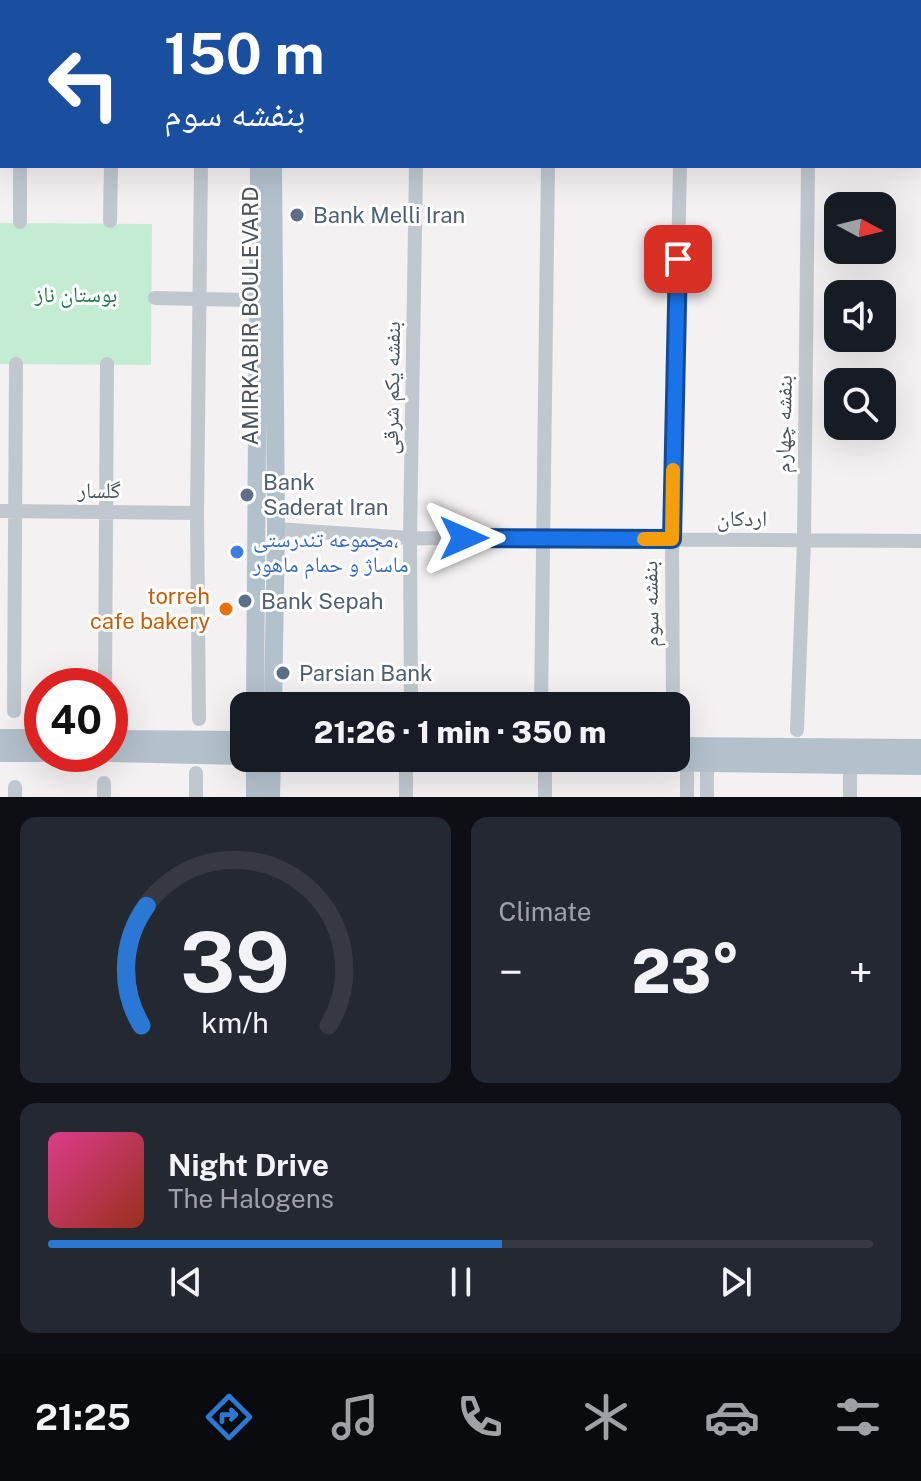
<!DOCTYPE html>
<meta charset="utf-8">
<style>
body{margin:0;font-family:"Public Sans","Noto Naskh Arabic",sans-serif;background:#242831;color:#f1f3f6;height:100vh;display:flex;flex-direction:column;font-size:30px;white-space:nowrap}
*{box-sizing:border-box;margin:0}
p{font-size:26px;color:#9ea1a6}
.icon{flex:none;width:44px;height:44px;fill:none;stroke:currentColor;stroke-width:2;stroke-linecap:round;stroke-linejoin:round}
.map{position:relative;height:797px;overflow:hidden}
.sheet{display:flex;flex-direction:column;gap:20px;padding:20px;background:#0d0f14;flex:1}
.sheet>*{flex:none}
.top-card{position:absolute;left:0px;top:0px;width:922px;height:168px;box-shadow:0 8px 32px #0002;background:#1a4fa0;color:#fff;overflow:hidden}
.needle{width:52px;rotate:97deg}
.fabs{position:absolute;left:824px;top:192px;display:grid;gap:16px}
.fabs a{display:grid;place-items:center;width:72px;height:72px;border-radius:16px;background:#171b24;box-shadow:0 8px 32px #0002;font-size:40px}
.speed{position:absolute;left:24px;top:668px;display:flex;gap:16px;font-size:40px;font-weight:700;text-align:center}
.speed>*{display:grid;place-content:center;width:104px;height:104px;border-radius:50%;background:#171b24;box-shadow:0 8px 32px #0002;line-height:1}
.speed .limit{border:12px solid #d22;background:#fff;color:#111}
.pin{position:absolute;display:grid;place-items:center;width:68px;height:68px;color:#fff;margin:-34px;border-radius:16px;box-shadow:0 4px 12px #0006}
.me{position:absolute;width:88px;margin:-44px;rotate:90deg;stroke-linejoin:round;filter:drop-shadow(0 0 6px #0008)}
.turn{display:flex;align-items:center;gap:28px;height:168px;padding:0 32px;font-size:36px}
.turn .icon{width:104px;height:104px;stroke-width:2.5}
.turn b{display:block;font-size:56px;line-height:68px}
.big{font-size:60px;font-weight:800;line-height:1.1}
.sheet .card{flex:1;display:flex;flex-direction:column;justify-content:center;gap:12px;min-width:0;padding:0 28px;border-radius:16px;background:#242831}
.sheet .dial{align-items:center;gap:0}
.dial svg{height:208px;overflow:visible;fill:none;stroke:#363941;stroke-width:7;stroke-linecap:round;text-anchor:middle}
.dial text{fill:#f1f3f6;stroke:none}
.song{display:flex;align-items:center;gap:24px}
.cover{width:96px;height:96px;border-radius:12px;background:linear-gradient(135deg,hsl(330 70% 55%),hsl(10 70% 35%))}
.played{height:8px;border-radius:4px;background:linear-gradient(90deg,#2a78d3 55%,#363941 55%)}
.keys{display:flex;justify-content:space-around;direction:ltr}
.heat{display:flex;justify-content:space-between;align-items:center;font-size:44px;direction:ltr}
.sheet .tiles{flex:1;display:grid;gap:20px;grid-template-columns:1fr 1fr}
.card:last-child{grid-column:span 2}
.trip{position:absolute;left:230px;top:692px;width:460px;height:80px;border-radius:16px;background:#171b24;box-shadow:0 8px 32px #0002;font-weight:800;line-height:80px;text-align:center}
.tab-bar{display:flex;height:128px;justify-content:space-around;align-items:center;background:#090b0e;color:#9ea1a6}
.tab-bar .icon{width:56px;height:56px}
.tab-bar .current{color:#2a78d3}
.tab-bar b{font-size:36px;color:#f1f3f6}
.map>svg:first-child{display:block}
.green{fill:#c4ecd2}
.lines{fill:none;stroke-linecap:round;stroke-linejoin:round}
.minor{stroke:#c0c8ce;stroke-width:14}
.major{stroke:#b3c1cc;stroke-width:18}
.route-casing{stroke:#114b97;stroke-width:20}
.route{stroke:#1a73e8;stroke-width:14}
.slow{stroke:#f59e0b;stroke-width:14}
.service-dot{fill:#5c6f8a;stroke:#fff;stroke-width:3}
.shop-dot{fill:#3f7fe0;stroke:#fff;stroke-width:3}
.food-dot{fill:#e8710a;stroke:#fff;stroke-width:3}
.labels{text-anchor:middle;stroke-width:6;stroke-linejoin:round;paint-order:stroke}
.service-label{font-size:22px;fill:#4e5e75;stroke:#fff;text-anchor:start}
.park-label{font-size:22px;fill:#20784a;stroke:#fff}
.street-label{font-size:22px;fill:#4a545c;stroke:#fff}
.shop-label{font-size:22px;fill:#366cbe;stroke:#fff;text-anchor:start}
.food-label{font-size:22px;fill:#c56008;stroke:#fff;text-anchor:end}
</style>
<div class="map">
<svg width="921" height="797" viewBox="0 0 921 797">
<rect width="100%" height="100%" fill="#f3f1f1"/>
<path class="green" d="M 0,223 L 152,224 L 151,365 L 0,364 Z"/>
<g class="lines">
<path class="minor" d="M 413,0 L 413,2
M 547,0 L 547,2
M 679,0 L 679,2
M 156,2 L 156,0
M 809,2 L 809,0
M 0,114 L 2,114
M 0,125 L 2,125
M 920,136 L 921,137
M 20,166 L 20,222
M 110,221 L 111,166
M 155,298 L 246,300
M 0,511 L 197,513
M 276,529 L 410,538 L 921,541
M 105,686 L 107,364
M 411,706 L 410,538 L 416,166
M 541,706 L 548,166
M 673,706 L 672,539 L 680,166
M 14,711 L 16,364
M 199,719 L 197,513 L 201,166
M 797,730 L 804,540 L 808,166
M 850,765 L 850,797
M 196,773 L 196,797
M 15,797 L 15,787
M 104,797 L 104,783
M 406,797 L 406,759
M 545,797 L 545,761
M 687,797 L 687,753
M 707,797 L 707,754"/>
<path class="major" d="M 260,2 L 260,0
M 274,2 L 274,0
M 255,706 L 259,166
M 273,706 L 276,529 L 273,166
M 0,738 L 42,738
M 110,739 L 244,740
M 676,746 L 921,748
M 0,753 L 42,753
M 110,753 L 244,756
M 359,758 L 921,766
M 255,797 L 255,758
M 271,797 L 272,758"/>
</g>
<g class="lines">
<g class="route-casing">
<path id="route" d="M 464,538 L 672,539 L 678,259"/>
</g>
<use href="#route" class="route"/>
<path class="slow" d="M 644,539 L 672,539 L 673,470"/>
</g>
<g class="service-dot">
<circle cx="297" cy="215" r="8"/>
<circle cx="247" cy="495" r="8"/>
<circle cx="245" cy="601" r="8"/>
<circle cx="283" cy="673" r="8"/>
</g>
<circle class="shop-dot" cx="237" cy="552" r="8"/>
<circle class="food-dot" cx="226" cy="609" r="8"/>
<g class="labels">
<g class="service-label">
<text x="313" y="223">Bank Melli Iran</text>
<text x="263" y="490">Bank<tspan x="263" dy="25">Saderat Iran</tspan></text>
<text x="261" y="609">Bank Sepah</text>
<text x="299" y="681">Parsian Bank</text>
</g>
<g class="park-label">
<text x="76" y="302">بوستان ناز</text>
</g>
<g class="street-label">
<text transform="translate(250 316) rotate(-90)" y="8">AMIRKABIR BOULEVARD</text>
<text transform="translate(391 388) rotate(-89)" y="8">بنفشه یکم شرقی</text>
<text transform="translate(783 424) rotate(-89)" y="8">بنفشه چهارم</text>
<text x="99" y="498">گلسار</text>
<text x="742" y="526">اردکان</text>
<text transform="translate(650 604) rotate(-91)" y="8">بنفشه سوم</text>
</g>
<g class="shop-label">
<text x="253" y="547">مجموعه تندرستی،<tspan x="253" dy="25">ماساژ و حمام ماهور</tspan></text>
</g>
<g class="food-label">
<text x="210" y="604">torreh<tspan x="210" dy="25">cafe bakery</tspan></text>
</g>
</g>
</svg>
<div class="fabs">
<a><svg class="needle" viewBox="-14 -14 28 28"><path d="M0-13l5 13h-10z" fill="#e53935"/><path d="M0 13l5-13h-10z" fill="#9ea1a6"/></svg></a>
<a><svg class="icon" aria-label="sound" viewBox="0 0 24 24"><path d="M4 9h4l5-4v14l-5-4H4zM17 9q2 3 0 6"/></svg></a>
<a><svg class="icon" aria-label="search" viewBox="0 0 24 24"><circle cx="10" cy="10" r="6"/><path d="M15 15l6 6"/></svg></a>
</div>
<div class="speed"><div class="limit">40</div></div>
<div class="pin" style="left:678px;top:259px;background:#d93025"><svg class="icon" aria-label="arrive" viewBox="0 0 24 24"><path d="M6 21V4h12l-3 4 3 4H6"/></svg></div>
<svg class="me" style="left:464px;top:538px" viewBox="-20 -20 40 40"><path d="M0-17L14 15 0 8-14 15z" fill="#1a73e8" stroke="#fff" stroke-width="4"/></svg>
<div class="trip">21:26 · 1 min · 350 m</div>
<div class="top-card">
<div class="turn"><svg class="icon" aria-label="left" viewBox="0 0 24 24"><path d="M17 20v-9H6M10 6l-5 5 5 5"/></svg><div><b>150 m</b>بنفشه سوم</div></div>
</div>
</div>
<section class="sheet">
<div class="tiles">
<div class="card dial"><svg viewBox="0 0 100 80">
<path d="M14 69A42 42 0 1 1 86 69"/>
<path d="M14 69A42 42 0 0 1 16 23" stroke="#2a78d3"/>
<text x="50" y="56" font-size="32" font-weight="700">39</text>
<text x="50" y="72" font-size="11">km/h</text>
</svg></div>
<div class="card"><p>Climate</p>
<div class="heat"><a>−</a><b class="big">23°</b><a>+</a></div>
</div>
<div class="card">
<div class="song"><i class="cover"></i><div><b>Night Drive</b><p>The Halogens</p></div></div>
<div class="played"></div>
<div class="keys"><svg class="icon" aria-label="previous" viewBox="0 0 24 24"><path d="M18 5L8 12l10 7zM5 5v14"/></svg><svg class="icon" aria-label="pause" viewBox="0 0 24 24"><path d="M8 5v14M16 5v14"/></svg><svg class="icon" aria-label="next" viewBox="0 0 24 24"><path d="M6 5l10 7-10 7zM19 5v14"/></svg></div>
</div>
</div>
</section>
<nav class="tab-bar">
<b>21:25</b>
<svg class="icon current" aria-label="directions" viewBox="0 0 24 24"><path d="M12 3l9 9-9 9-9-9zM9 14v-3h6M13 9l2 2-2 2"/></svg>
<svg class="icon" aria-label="music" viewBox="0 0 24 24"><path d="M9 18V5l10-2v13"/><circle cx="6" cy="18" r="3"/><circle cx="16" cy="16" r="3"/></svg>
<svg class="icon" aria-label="phone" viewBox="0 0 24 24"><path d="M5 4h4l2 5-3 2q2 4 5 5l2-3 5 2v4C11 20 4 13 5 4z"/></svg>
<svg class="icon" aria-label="climate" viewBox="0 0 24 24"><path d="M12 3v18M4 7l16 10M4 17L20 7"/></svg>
<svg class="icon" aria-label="car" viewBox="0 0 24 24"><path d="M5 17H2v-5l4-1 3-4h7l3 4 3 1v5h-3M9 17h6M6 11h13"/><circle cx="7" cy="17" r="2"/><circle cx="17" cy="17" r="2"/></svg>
<svg class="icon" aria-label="filters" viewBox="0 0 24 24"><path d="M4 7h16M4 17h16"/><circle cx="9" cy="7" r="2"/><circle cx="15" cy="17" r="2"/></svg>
</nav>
